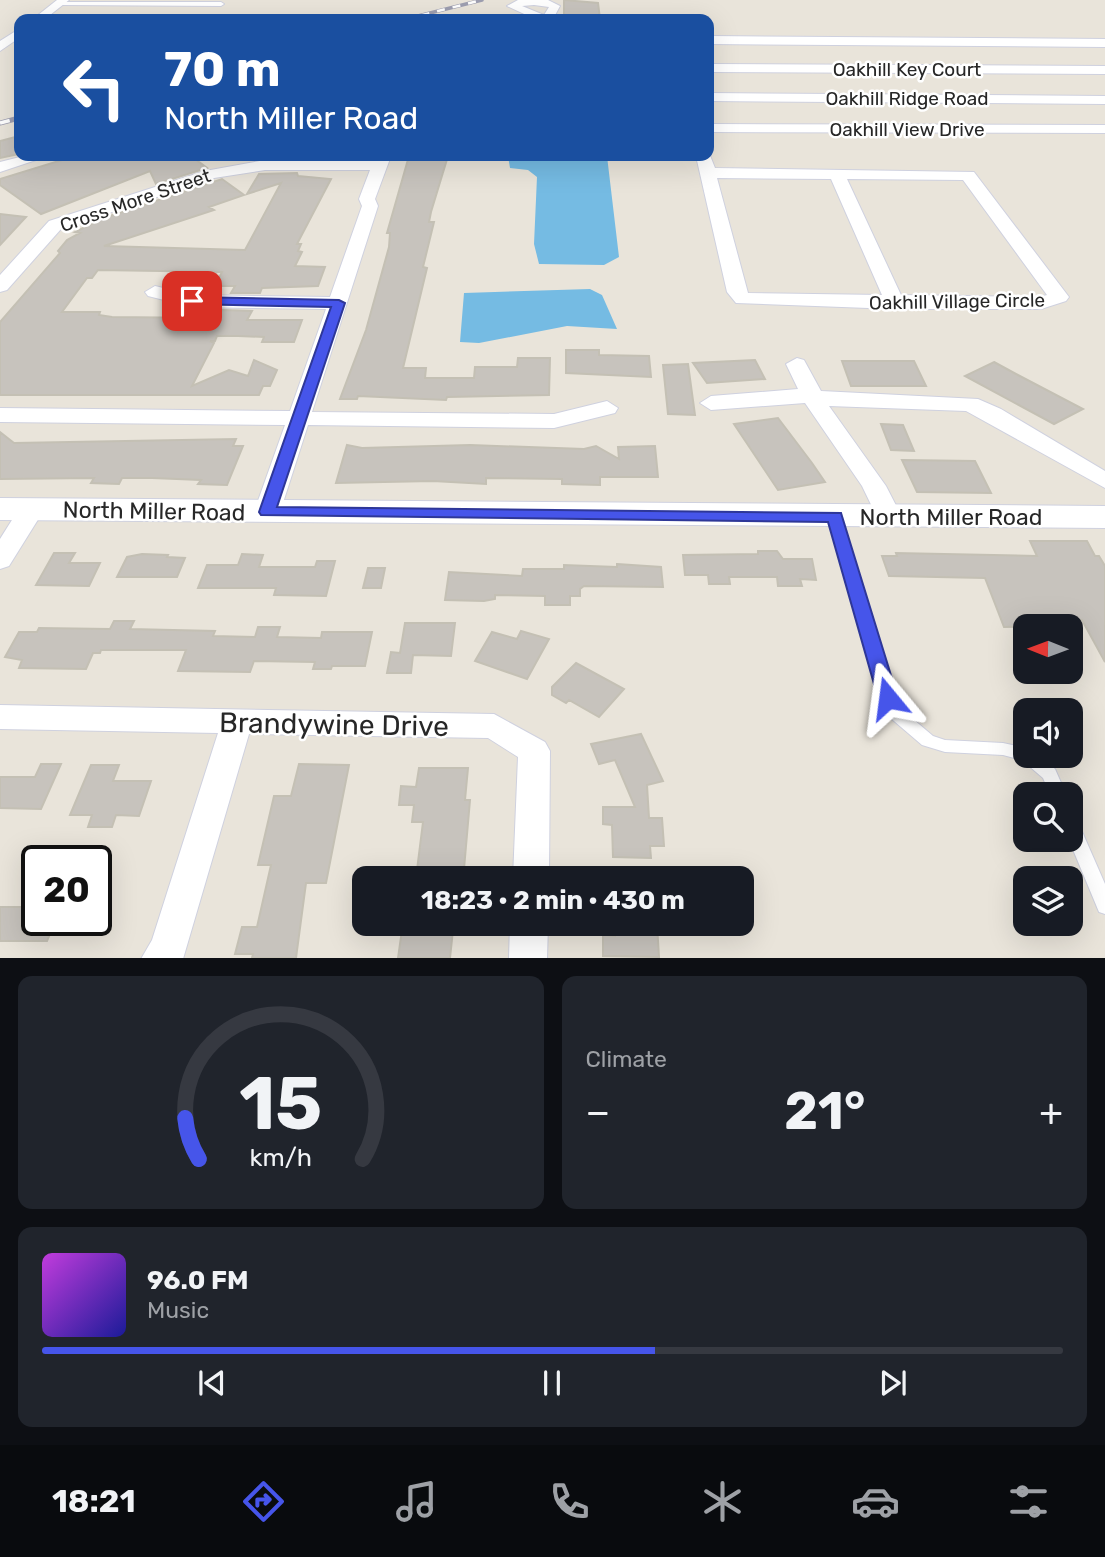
<!DOCTYPE html>
<meta charset="utf-8">
<style>
body{margin:0;font-family:Rubik,sans-serif;background:#20242c;color:#f1f3f6;height:100vh;display:flex;flex-direction:column;font-size:26px;white-space:nowrap}
*{box-sizing:border-box;margin:0}
p{font-size:23px;color:#9ea1a6}
.icon{flex:none;width:38px;height:38px;fill:none;stroke:currentColor;stroke-width:2;stroke-linecap:round;stroke-linejoin:round}
.map{position:relative;height:958px;overflow:hidden}
.panel{display:flex;flex-direction:column;gap:18px;padding:18px;background:#0d0f14;flex:1}
.panel>*{flex:none}
.top-card{position:absolute;left:14px;top:14px;width:700px;height:147px;border-radius:14px;box-shadow:0 7px 28px #0002;background:#1a4fa0;color:#fff;overflow:hidden}
.needle{width:46px;rotate:271deg}
.fabs{position:absolute;left:1013px;top:614px;display:grid;gap:14px}
.fabs a{display:grid;place-items:center;width:70px;height:70px;border-radius:14px;background:#171b24;box-shadow:0 7px 28px #0002;font-size:35px}
.speed{position:absolute;left:21px;top:845px;display:flex;gap:14px;font-size:35px;font-weight:700;text-align:center}
.speed>*{display:grid;place-content:center;width:91px;height:91px;border-radius:50%;background:#171b24;box-shadow:0 7px 28px #0002;line-height:1}
.speed .limit{border:4px solid #111;border-radius:10px;background:#fff;color:#111}
.pin{position:absolute;display:grid;place-items:center;width:60px;height:60px;color:#fff;margin:-30px;border-radius:14px;box-shadow:0 4px 10px #0006}
.me{position:absolute;width:77px;margin:-38px;rotate:344deg;stroke-linejoin:round;filter:drop-shadow(0 0 5px #0008)}
.turn{display:flex;align-items:center;gap:24px;height:147px;padding:0 35px;font-size:32px}
.turn .icon{width:91px;height:91px;stroke-width:2.5}
.turn b{display:block;font-size:49px;line-height:60px}
.big{font-size:52px;font-weight:700;line-height:1.1}
.panel .card{flex:1;display:flex;flex-direction:column;justify-content:center;gap:10px;min-width:0;padding:0 24px;border-radius:14px;background:#20242c}
.panel .dial{align-items:center;gap:0}
.dial svg{height:182px;overflow:visible;fill:none;stroke:#363941;stroke-width:7;stroke-linecap:round;text-anchor:middle}
.dial text{fill:#f1f3f6;stroke:none}
.song{display:flex;align-items:center;gap:21px}
.cover{width:84px;height:84px;border-radius:10px;background:linear-gradient(135deg,hsl(290 70% 55%),hsl(240 70% 35%))}
.played{height:7px;border-radius:4px;background:linear-gradient(90deg,#4655ea 60%,#363941 60%)}
.keys{display:flex;justify-content:space-around;direction:ltr}
.heat{display:flex;justify-content:space-between;align-items:center;font-size:38px;direction:ltr}
.panel .tiles{flex:1;display:grid;gap:18px;grid-template-columns:1fr 1fr}
.card:last-child{grid-column:span 2}
.trip{position:absolute;left:352px;top:866px;width:402px;height:70px;border-radius:14px;background:#171b24;box-shadow:0 7px 28px #0002;font-weight:700;line-height:70px;text-align:center}
.tab-bar{display:flex;height:112px;justify-content:space-around;align-items:center;background:#090b0e;color:#9ea1a6}
.tab-bar .icon{width:49px;height:49px}
.tab-bar .on{color:#4655ea}
.tab-bar b{font-size:32px;color:#f1f3f6}
.map>svg:first-child{display:block}
.water{fill:#75bbe3}
.building{fill:#c7c3bd;stroke:#c4c0b4;stroke-width:2}
.lines{fill:none;stroke-linecap:round;stroke-linejoin:round}
.lane-casing{stroke:#cfd1df;stroke-width:2}
.street-casing{stroke:#cfd1df;stroke-width:2}
.secondary-casing{stroke:#cfd1df;stroke-width:2}
.lane{fill:#fff;fill-rule:evenodd}
.street{fill:#fff;fill-rule:evenodd}
.secondary{fill:#fff;fill-rule:evenodd}
.rail-far1-casing{stroke:#9d9eb0;stroke-width:3.5}
.rail-casing{stroke:#9d9eb0;stroke-width:5}
.rail-far1{stroke:#fff;stroke-width:2.5;stroke-dasharray:8;stroke-linecap:butt}
.rail{stroke:#fff;stroke-width:3.5;stroke-dasharray:10;stroke-linecap:butt}
.route{fill:#4655ea;stroke:#2e3798;stroke-width:2}
.labels{text-anchor:middle;stroke-width:5;stroke-linejoin:round;paint-order:stroke}
.far-street-label{font-size:19px;fill:#272727;stroke:#fff}
.street-label{font-size:23px;fill:#272727;stroke:#fff}
.near-street-label{font-size:28px;fill:#272727;stroke:#fff}
</style>
<div class="map">
<svg width="1105" height="959" viewBox="0 0 1105 959">
<rect width="100%" height="100%" fill="#e9e4da"/>
<path class="water" d="M 508,156 L 607,156 L 619,257 L 604,265 L 539,264 L 534,244 L 537,177 L 528,170 L 510,168 Z
M 590,289 L 602,295 L 617,329 L 567,326 L 479,343 L 460,342 L 464,293 Z"/>
<path class="building" d="M 564,0 L 598,3 L 600,19 L 564,19 Z
M 19,136 L 19,154 L 0,158 L 0,141 Z
M 75,156 L 191,156 L 207,168 L 156,184 L 150,171 L 41,214 L 0,185 L 0,179 Z
M 409,156 L 448,156 L 431,212 L 429,222 L 434,222 L 423,267 L 427,268 L 403,368 L 426,368 L 425,378 L 474,378 L 475,367 L 517,367 L 518,358 L 550,358 L 549,395 L 447,397 L 446,400 L 358,396 L 357,399 L 340,399 L 366,330 L 389,247 L 390,233 L 387,233 Z
M 297,173 L 298,176 L 331,179 L 297,244 L 301,244 L 298,251 L 302,252 L 295,266 L 325,267 L 318,286 L 262,288 L 260,293 L 231,293 L 235,286 L 215,286 L 222,272 L 98,270 L 92,278 L 87,278 L 62,312 L 100,312 L 99,315 L 112,317 L 210,318 L 218,317 L 222,310 L 252,311 L 247,320 L 302,320 L 294,342 L 262,342 L 264,337 L 238,336 L 217,336 L 215,341 L 210,341 L 214,343 L 192,386 L 229,370 L 248,376 L 254,360 L 277,370 L 270,386 L 263,386 L 259,395 L 0,395 L 0,322 L 60,253 L 58,251 L 67,240 L 80,233 L 75,232 L 101,219 L 222,179 L 244,195 L 209,207 L 214,210 L 104,246 L 245,250 L 281,183 L 247,194 L 259,174 Z
M 0,214 L 26,217 L 0,245 Z
M 566,350 L 599,350 L 599,355 L 649,356 L 651,377 L 566,373 Z
M 755,360 L 765,379 L 707,383 L 693,363 Z
M 842,361 L 914,361 L 926,386 L 851,386 Z
M 994,362 L 1016,374 L 1083,409 L 1054,424 L 965,376 Z
M 688,364 L 695,415 L 668,414 L 663,365 Z
M 778,418 L 812,463 L 825,482 L 778,490 L 734,424 Z
M 881,424 L 903,425 L 914,451 L 891,450 Z
M 0,432 L 14,443 L 236,439 L 233,446 L 243,446 L 227,485 L 198,484 L 201,480 L 152,478 L 122,478 L 119,484 L 91,483 L 94,478 L 0,479 Z
M 347,445 L 362,448 L 470,445 L 584,449 L 596,446 L 619,459 L 618,447 L 655,446 L 658,477 L 600,477 L 600,485 L 562,484 L 562,479 L 486,478 L 486,484 L 433,481 L 336,483 Z
M 902,460 L 975,461 L 991,493 L 917,492 Z
M 1030,541 L 1087,541 L 1095,556 L 1099,556 L 1105,566 L 1105,662 L 1082,620 L 1041,619 L 1044,626 L 1004,627 L 985,578 L 889,576 L 882,556 L 897,556 L 896,553 L 1037,556 Z
M 758,551 L 777,551 L 783,559 L 812,559 L 816,580 L 800,579 L 802,586 L 778,586 L 777,577 L 729,577 L 730,584 L 709,584 L 708,575 L 685,575 L 683,555 L 758,554 Z
M 54,553 L 75,553 L 69,563 L 100,563 L 89,586 L 36,585 Z
M 142,554 L 168,555 L 167,557 L 185,558 L 177,577 L 117,577 L 127,557 Z
M 242,554 L 263,555 L 259,567 L 315,567 L 317,561 L 335,561 L 326,596 L 274,595 L 276,588 L 198,588 L 207,565 L 238,565 Z
M 617,564 L 661,567 L 663,587 L 584,586 L 580,589 L 580,596 L 570,596 L 570,605 L 545,605 L 545,596 L 495,595 L 495,599 L 484,601 L 445,600 L 449,572 L 522,576 L 523,569 L 564,569 L 564,565 L 617,567 Z
M 368,568 L 385,568 L 381,588 L 363,588 Z
M 114,621 L 134,621 L 130,629 L 215,631 L 213,636 L 255,637 L 258,627 L 280,627 L 277,637 L 321,638 L 322,632 L 372,632 L 365,666 L 332,666 L 331,669 L 313,669 L 315,662 L 254,661 L 250,672 L 178,671 L 186,650 L 101,650 L 100,653 L 93,653 L 86,669 L 19,668 L 22,660 L 5,657 L 19,632 L 37,632 L 39,628 L 110,629 Z
M 405,623 L 455,623 L 451,656 L 413,655 L 411,673 L 387,673 L 391,652 L 400,653 Z
M 521,631 L 549,639 L 527,679 L 475,661 L 492,632 L 517,639 Z
M 576,663 L 624,689 L 599,717 L 569,700 L 566,703 L 552,695 L 552,687 Z
M 641,734 L 663,781 L 647,785 L 649,818 L 662,818 L 664,846 L 650,846 L 651,858 L 613,857 L 612,825 L 603,824 L 603,807 L 635,807 L 615,760 L 599,764 L 591,744 Z
M 41,764 L 61,764 L 41,809 L 0,808 L 0,777 L 35,777 Z
M 299,764 L 349,765 L 326,883 L 306,883 L 296,958 L 252,958 L 253,954 L 235,954 L 242,927 L 257,927 L 271,865 L 258,865 L 274,796 L 291,796 Z
M 91,765 L 119,765 L 113,781 L 151,781 L 139,816 L 116,815 L 112,827 L 88,827 L 92,815 L 70,815 Z
M 419,768 L 468,768 L 465,800 L 470,800 L 464,869 L 456,869 L 455,878 L 416,878 L 423,822 L 412,822 L 414,805 L 399,805 L 401,786 L 416,787 Z
M 0,907 L 37,907 L 37,920 L 56,920 L 47,941 L 0,941 Z
M 615,924 L 657,924 L 659,957 L 603,956 L 603,935 L 615,936 Z
M 402,930 L 453,930 L 450,958 L 398,958 Z"/>
<g class="lines">
<g class="lane-casing">
<path id="lane" d="M 59,2 L 221,2 L 224,4 L 221,6 L 57,5 Z
M 835,513 L 841,517 L 900,708 L 933,736 L 945,740 L 1003,743 L 1026,748 L 1026,756 L 1039,756 L 1055,769 L 1066,794 L 1050,794 L 1043,778 L 1022,760 L 1003,755 L 945,752 L 922,745 L 887,715 L 829,517 Z
M 1071,818 L 1077,820 L 1105,884 L 1105,914 L 1099,912 L 1069,840 L 1071,840 Z"/>
</g>
<g class="street-casing">
<path id="street" d="M 57,0 L 69,0 L 45,19 L 33,19 Z
M 518,0 L 548,0 L 560,6 L 553,19 L 535,19 L 507,6 ZM 534,5 L 549,7 L 544,15 L 522,6 Z
M 19,29 L 19,38 L 0,51 L 0,41 Z
M 709,36 L 1105,39 L 1105,47 L 709,44 Z
M 709,64 L 1105,66 L 1105,74 L 709,72 Z
M 709,93 L 1105,96 L 1105,104 L 709,101 Z
M 709,124 L 1105,125 L 1105,133 L 709,132 Z
M 709,153 L 715,168 L 974,172 L 1069,297 L 1066,301 L 1041,309 L 895,309 L 736,303 L 727,292 L 696,156 L 709,156 ZM 717,178 L 831,179 L 882,295 L 748,293 ZM 847,179 L 963,180 L 1047,295 L 1039,297 L 901,295 Z
M 24,156 L 48,156 L 0,172 L 0,162 Z
M 376,156 L 391,156 L 375,199 L 378,206 L 312,412 L 554,414 L 607,401 L 618,408 L 615,413 L 554,428 L 308,425 L 280,512 L 276,518 L 258,518 L 254,512 L 285,425 L 0,422 L 0,408 L 290,411 L 326,309 L 192,307 L 148,296 L 145,292 L 155,286 L 192,295 L 330,297 L 362,206 L 359,199 L 370,170 L 265,170 L 214,178 L 61,229 L 7,290 L 0,292 L 0,275 L 49,221 L 205,171 L 265,160 L 374,160 Z
M 797,358 L 804,360 L 821,391 L 978,399 L 1001,409 L 1105,471 L 1105,488 L 966,411 L 829,406 L 886,486 L 902,517 L 898,523 L 880,523 L 862,486 L 805,403 L 711,410 L 700,403 L 711,396 L 798,389 L 786,364 Z
M 31,502 L 40,504 L 44,510 L 9,566 L 0,569 L 0,539 L 22,504 Z
M 0,705 L 494,714 L 545,742 L 550,751 L 549,878 L 513,878 L 518,757 L 488,738 L 249,734 L 183,959 L 141,959 L 152,940 L 218,733 L 0,729 Z
M 510,924 L 548,924 L 547,959 L 509,959 Z"/>
</g>
<g class="secondary-casing">
<path id="secondary" d="M 0,498 L 1105,506 L 1105,528 L 0,520 Z"/>
</g>
<use href="#lane" class="lane"/>
<use href="#street" class="street"/>
<use href="#secondary" class="secondary"/>
<g class="rail-far1-casing">
<path id="rail-far1" d="M 406,19 L 482,0"/>
</g>
<g class="rail-casing">
<path id="rail" d="M 0,123 L 19,118"/>
</g>
<use href="#rail-far1" class="rail-far1"/>
<use href="#rail" class="rail"/>
</g>
<path class="route" d="M 192,297 L 339,300 L 345,303 L 277,507 L 841,513 L 898,698 L 895,703 L 881,703 L 878,698 L 828,522 L 261,515 L 259,512 L 331,307 L 188,304 L 186,301 Z"/>
<g class="labels">
<g class="far-street-label">
<text x="907" y="76">Oakhill Key Court</text>
<text x="907" y="105">Oakhill Ridge Road</text>
<text x="907" y="136">Oakhill View Drive</text>
<text transform="translate(135 200) rotate(-19)" y="7">Cross More Street</text>
<text transform="translate(957 301) rotate(-1)" y="7">Oakhill Village Circle</text>
</g>
<g class="street-label">
<text transform="translate(154 511) rotate(1)" y="8">North Miller Road</text>
<text x="951" y="525">North Miller Road</text>
</g>
<g class="near-street-label">
<text transform="translate(334 724) rotate(1)" y="10">Brandywine Drive</text>
</g>
</g>
</svg>
<div class="fabs">
<a><svg class="needle" viewBox="-14 -14 28 28"><path d="M0-13l5 13h-10z" fill="#e53935"/><path d="M0 13l5-13h-10z" fill="#9ea1a6"/></svg></a>
<a><svg class="icon" aria-label="sound" viewBox="0 0 24 24"><path d="M4 9h4l5-4v14l-5-4H4zM17 9q2 3 0 6"/></svg></a>
<a><svg class="icon" aria-label="search" viewBox="0 0 24 24"><circle cx="10" cy="10" r="6"/><path d="M15 15l6 6"/></svg></a>
<a><svg class="icon" aria-label="layers" viewBox="0 0 24 24"><path d="M12 4l9 5-9 5-9-5zM3 14l9 5 9-5"/></svg></a>
</div>
<div class="speed"><div class="limit">20</div></div>
<div class="pin" style="left:192px;top:301px;background:#d93025"><svg class="icon" aria-label="arrive" viewBox="0 0 24 24"><path d="M6 21V4h12l-3 4 3 4H6"/></svg></div>
<svg class="me" style="left:888px;top:698px" viewBox="-20 -20 40 40"><path d="M0-17L14 15 0 8-14 15z" fill="#4655ea" stroke="#fff" stroke-width="4"/></svg>
<div class="trip">18:23 · 2 min · 430 m</div>
<div class="top-card">
<div class="turn"><svg class="icon" aria-label="left" viewBox="0 0 24 24"><path d="M17 20v-9H6M10 6l-5 5 5 5"/></svg><div><b>70 m</b>North Miller Road</div></div>
</div>
</div>
<section class="panel">
<div class="tiles">
<div class="card dial"><svg viewBox="0 0 100 80">
<path d="M14 69A42 42 0 1 1 86 69"/>
<path d="M14 69A42 42 0 0 1 8 51" stroke="#4655ea"/>
<text x="50" y="56" font-size="32" font-weight="700">15</text>
<text x="50" y="72" font-size="11">km/h</text>
</svg></div>
<div class="card"><p>Climate</p>
<div class="heat"><a>−</a><b class="big">21°</b><a>+</a></div>
</div>
<div class="card">
<div class="song"><i class="cover"></i><div><b>96.0 FM</b><p>Music</p></div></div>
<div class="played"></div>
<div class="keys"><svg class="icon" aria-label="previous" viewBox="0 0 24 24"><path d="M18 5L8 12l10 7zM5 5v14"/></svg><svg class="icon" aria-label="pause" viewBox="0 0 24 24"><path d="M8 5v14M16 5v14"/></svg><svg class="icon" aria-label="next" viewBox="0 0 24 24"><path d="M6 5l10 7-10 7zM19 5v14"/></svg></div>
</div>
</div>
</section>
<nav class="tab-bar">
<b>18:21</b>
<svg class="icon on" aria-label="directions" viewBox="0 0 24 24"><path d="M12 3l9 9-9 9-9-9zM9 14v-3h6M13 9l2 2-2 2"/></svg>
<svg class="icon" aria-label="music" viewBox="0 0 24 24"><path d="M9 18V5l10-2v13"/><circle cx="6" cy="18" r="3"/><circle cx="16" cy="16" r="3"/></svg>
<svg class="icon" aria-label="phone" viewBox="0 0 24 24"><path d="M5 4h4l2 5-3 2q2 4 5 5l2-3 5 2v4C11 20 4 13 5 4z"/></svg>
<svg class="icon" aria-label="climate" viewBox="0 0 24 24"><path d="M12 3v18M4 7l16 10M4 17L20 7"/></svg>
<svg class="icon" aria-label="car" viewBox="0 0 24 24"><path d="M5 17H2v-5l4-1 3-4h7l3 4 3 1v5h-3M9 17h6M6 11h13"/><circle cx="7" cy="17" r="2"/><circle cx="17" cy="17" r="2"/></svg>
<svg class="icon" aria-label="filters" viewBox="0 0 24 24"><path d="M4 7h16M4 17h16"/><circle cx="9" cy="7" r="2"/><circle cx="15" cy="17" r="2"/></svg>
</nav>
